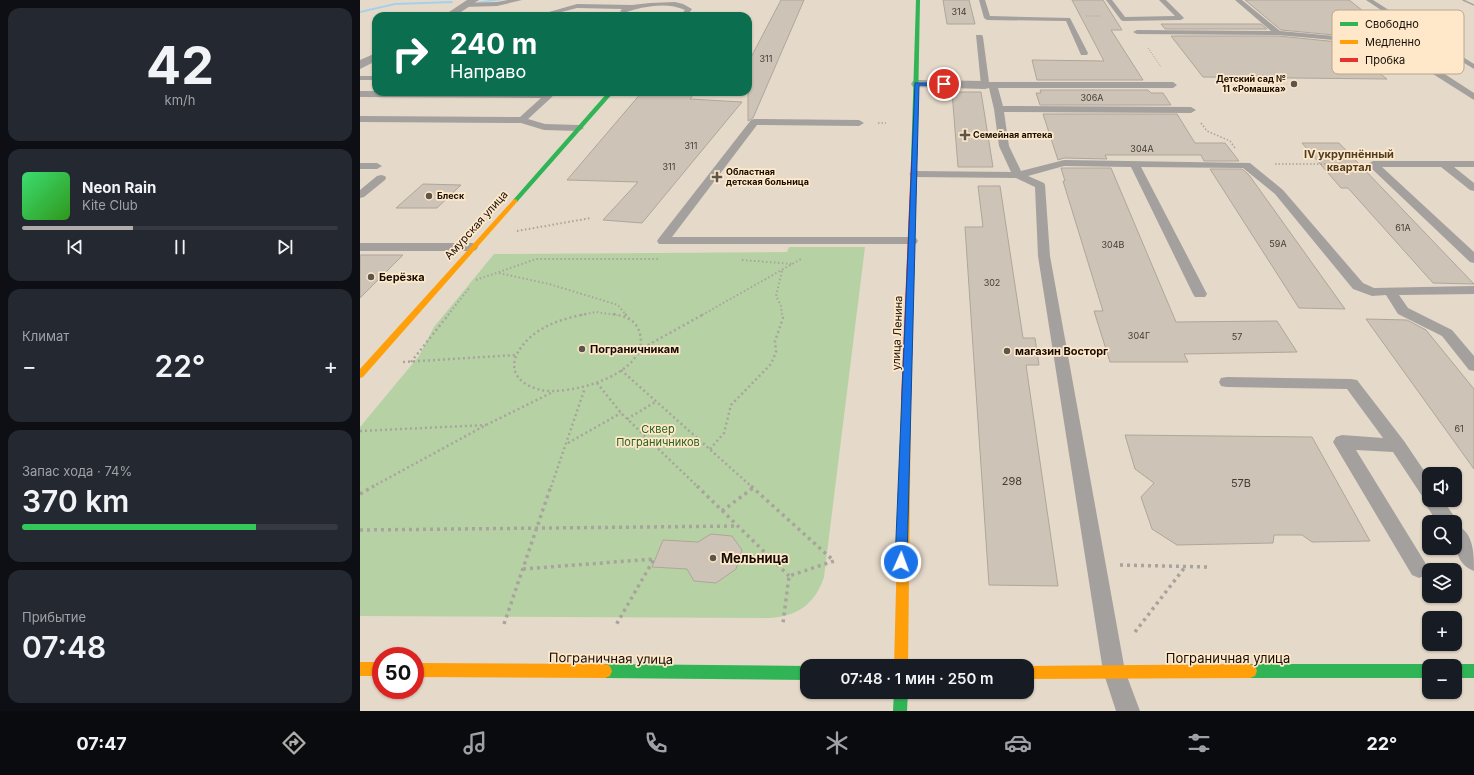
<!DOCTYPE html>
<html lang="ru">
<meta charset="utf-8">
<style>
body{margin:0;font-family:Inter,sans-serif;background:#242831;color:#f1f3f6;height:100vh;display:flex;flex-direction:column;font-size:15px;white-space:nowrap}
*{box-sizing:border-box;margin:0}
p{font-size:13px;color:#9ea1a6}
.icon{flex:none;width:22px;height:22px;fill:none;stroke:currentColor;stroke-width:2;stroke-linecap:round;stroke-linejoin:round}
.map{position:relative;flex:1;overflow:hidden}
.details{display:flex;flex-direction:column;gap:8px;padding:8px;background:#0d0f14;width:360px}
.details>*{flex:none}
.banner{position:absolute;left:12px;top:12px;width:380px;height:84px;border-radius:12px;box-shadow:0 1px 3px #0004;background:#0b6e4f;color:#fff;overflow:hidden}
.buttons{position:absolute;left:1062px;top:467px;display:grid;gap:8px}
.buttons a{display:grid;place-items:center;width:40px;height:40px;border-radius:8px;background:#171b24;box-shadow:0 1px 3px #0004;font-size:20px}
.speed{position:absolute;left:12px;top:647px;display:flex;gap:8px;font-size:20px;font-weight:700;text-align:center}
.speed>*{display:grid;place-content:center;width:52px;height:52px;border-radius:50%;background:#171b24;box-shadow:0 1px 3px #0004;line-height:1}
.speed .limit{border:6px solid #d22;background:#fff;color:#111}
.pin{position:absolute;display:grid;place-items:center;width:34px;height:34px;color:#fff;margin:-17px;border:2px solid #fff;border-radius:50%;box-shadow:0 1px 4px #0007}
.me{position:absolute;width:44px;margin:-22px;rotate:2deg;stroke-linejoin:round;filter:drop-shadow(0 0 3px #0008)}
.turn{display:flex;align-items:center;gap:14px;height:84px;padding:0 12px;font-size:18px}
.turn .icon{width:52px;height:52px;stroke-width:2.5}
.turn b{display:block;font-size:28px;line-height:34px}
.big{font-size:30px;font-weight:600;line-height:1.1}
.details .widget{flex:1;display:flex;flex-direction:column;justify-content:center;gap:6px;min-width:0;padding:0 14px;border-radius:12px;background:#242831}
.details .dial{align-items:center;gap:0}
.dial b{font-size:52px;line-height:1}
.song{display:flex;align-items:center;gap:12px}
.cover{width:48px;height:48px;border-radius:6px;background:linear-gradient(135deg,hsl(140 70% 55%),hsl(110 70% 35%))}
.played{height:4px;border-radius:2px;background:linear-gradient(90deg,#afaca9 35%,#363941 35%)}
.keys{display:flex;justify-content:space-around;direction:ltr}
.heat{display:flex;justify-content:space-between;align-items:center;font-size:22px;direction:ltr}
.charge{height:6px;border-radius:3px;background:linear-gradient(90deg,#34c759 74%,#363941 0)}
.trip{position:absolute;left:440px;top:659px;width:234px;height:40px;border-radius:12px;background:#171b24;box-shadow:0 1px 3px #0004;font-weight:600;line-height:40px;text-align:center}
.menu{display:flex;height:64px;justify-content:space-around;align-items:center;background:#090b0e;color:#9ea1a6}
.menu .icon{width:28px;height:28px}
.menu .current{color:#afaca9}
.menu b{font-size:18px;color:#f1f3f6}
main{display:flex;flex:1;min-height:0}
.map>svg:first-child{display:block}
.green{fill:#b6d2a4}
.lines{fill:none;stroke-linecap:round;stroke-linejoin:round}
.stream{fill:#a3d1ec;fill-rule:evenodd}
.building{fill:#cdc3b7;stroke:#afa69a}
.path-far4{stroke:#a9a39d;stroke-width:1;stroke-dasharray:1 1.5;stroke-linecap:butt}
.path-far3{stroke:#a9a39d;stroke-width:1.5;stroke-dasharray:1.5 2;stroke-linecap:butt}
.path-far2{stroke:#a9a39d;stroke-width:2;stroke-dasharray:1.5 2.5;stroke-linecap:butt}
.path-far1{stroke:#a9a39d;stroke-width:2.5;stroke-dasharray:2 3;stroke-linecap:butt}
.path{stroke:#a9a39d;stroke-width:3.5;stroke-dasharray:3 4;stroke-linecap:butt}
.lane{fill:#a4a09e;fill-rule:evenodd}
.street{fill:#a4a09e;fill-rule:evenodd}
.fast{fill:#30b455;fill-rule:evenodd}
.slow{fill:#ff9f0a;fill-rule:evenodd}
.jam{fill:#e5322d;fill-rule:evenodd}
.rail{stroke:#aaa39b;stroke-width:1.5}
.route{fill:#1a73e8;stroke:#114b97}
.poi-dot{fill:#5e554a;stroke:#ffe8ca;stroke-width:1.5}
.labels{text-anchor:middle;stroke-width:3.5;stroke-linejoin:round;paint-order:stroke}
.number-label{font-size:9px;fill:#453c32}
.far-poi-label{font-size:9px;font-weight:bold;fill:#160e05;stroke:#ffe8ca;text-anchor:start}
.far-quarter-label{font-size:11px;font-weight:bold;fill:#503e24;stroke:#ffe8ca}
.street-label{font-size:11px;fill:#160e05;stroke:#ffe8ca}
.poi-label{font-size:11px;font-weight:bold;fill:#160e05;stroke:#ffe8ca;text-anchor:start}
.park-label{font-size:11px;fill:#28641e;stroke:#ffe8ca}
.near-number-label{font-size:11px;fill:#453c32}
.near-poi-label{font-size:13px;font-weight:bold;fill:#160e05;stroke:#ffe8ca;text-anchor:start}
.near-street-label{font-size:13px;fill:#160e05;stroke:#ffe8ca}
.key{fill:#ffe8ca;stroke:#b9a78f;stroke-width:1}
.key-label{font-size:11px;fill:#160e05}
</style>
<main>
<section class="details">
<div class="widget dial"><b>42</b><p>km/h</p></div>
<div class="widget">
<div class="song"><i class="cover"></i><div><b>Neon Rain</b><p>Kite Club</p></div></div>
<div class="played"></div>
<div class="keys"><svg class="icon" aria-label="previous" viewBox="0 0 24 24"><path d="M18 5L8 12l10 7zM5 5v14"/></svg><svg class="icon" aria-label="pause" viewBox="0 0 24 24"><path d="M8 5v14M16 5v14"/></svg><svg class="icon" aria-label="next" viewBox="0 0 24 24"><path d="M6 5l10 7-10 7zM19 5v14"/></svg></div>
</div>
<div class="widget"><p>Климат</p>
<div class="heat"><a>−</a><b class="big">22°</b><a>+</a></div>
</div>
<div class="widget"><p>Запас хода · 74%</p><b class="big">370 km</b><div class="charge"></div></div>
<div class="widget"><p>Прибытие</p><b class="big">07:48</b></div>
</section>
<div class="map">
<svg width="1114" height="711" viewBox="0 0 1114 711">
<rect width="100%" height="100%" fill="#e5d9c9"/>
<path class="green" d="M 429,247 L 505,247 L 464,577 C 455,604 438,616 410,618 L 0,616 L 0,427 L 59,356 L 74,327 L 134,254 L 427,252 Z"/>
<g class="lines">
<path class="stream" d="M 130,0 L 143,0 L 119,3 L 117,2 Z
M 92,1 L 93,3 L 35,5 L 0,13 L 0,11 L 35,3 Z"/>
</g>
<path class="building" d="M 421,0 L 444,0 L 393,118 L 388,121 L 388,63 Z
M 583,0 L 609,0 L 615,24 L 587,24 Z
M 712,0 L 743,0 L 762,30 L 751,30 L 783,80 L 677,80 L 672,60 L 744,61 Z
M 885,0 L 989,0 L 1035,36 L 985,36 L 921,30 Z
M 801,24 L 901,24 L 907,29 L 805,29 Z
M 811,36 L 918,36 L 978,42 L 1027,79 L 843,77 Z
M 680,90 L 788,90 L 791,93 L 803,93 L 811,105 L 680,105 L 676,93 L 681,93 Z
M 282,92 L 335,92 L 330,99 L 382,102 L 282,223 L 243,220 L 278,182 L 207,180 Z
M 592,92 L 621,92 L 633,167 L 598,167 Z
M 683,114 L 817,114 L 835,143 L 865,143 L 879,161 L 844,161 L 841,155 L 745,155 L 747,159 L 704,158 L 698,160 Z
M 942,143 L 979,143 L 1114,284 L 1073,283 L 988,188 L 981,188 Z
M 701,168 L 751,168 L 816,322 L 917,321 L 937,352 L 824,354 L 828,362 L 750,362 L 734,311 L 743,311 L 703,181 L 705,181 Z
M 850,169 L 882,169 L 889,175 L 985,309 L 939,308 Z
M 63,184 L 101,185 L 77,208 L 36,208 Z
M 618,186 L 640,186 L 663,338 L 675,338 L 679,365 L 666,365 L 698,586 L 629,585 L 605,227 L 623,227 Z
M 0,255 L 43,255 L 0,298 Z
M 1006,319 L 1047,320 L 1066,330 L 1114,389 L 1114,469 Z
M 765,435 L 952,437 L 1010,541 L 952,542 L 942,535 L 914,535 L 913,543 L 817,545 L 792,529 L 781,497 L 794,483 L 775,469 Z
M 351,534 L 372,536 L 382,550 L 376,569 L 356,583 L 334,581 L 327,569 L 292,567 L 303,540 L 338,542 Z"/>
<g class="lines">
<path class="path-far4" d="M 726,16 L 741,16
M 788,48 L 801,67"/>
<path class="path-far3" d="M 518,123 L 526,123
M 841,123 L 847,131 L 870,141 L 875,148
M 915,164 L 996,164"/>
<path class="path-far2" d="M 157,231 L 231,218
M 382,260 L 433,264
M 422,271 L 416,296 L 421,306 L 422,315
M 139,273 L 189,284 L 258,305 L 266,315
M 116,280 L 176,259 L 299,259
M 88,315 L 110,287
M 221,315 L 236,312 L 257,315
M 342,315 L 441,259"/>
<path class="path-far1" d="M 226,314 C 200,319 171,328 157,354 C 154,360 153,367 156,374 C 161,383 172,388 181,390 C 210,396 290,374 280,334 C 277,320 265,316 253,314
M 265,314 L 269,318
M 279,350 L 344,314
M 43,362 L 156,355
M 51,362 L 89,314
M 261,370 L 392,487
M 237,383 L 261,413 L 338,487
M 267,419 L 297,401
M 0,431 L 126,425
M 208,443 L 261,413
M 350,449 L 364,433 L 371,405 L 411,364 L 416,352 L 415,341 L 423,318 L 422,314
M 12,487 L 126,425 L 193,392
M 191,487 L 225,388"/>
<path class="path" d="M 337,486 L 429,576
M 391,486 L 474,561 L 429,576 L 423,623
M 0,494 L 14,486
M 362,511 L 393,488
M 0,530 L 378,526
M 760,565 L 849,567
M 163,569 L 294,559 L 256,625
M 144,624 L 191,486
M 775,632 L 825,567"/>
<path class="lane" d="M 148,0 L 162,0 L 137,6 L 104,7 L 101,5 L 104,3 L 137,2 Z
M 619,0 L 625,0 L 630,16 L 710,18 L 728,53 L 727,55 L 721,55 L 706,21 L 627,20 L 624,18 Z
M 746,0 L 752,0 L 765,17 L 815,16 L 799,0 L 806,0 L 824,18 L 821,20 L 763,21 L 761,20 Z
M 875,0 L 882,0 L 920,31 L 985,37 L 1063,38 L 1006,0 L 1013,0 L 1114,64 L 1114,69 L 1070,42 L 985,41 L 918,35 L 777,34 L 773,32 L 777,30 L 911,31 Z
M 315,2 L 323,4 L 332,9 L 327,16 L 320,16 L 325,10 C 306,1 281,7 263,13 L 260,11 L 262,9 L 217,8 L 186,16 L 175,16 L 217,4 L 272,5 L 290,3 Z
M 616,35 L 622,35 L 623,37 L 629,82 L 813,82 L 817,85 L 813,88 L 638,88 L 643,106 L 831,107 L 836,110 L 831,113 L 644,112 L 649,146 L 661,171 L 704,160 L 890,163 L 923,190 L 1003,283 L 1014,288 L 1114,286 L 1114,294 L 1039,295 L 1048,308 L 1092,330 L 1114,356 L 1114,371 L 1109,370 L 1082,336 L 1038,314 L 1026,295 L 1012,296 L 993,289 L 915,194 L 883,168 L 781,167 L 847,294 L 845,297 L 835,297 L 833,294 L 771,167 L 704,166 L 668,176 L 684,183 L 685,185 L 690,256 L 765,671 L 780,711 L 756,711 L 743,671 L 678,256 L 675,187 L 656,178 L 554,177 L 549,174 L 554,171 L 651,172 L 639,146 L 634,109 L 629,88 L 622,87 L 621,85 Z
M 1054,58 L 1060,58 L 1114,93 L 1114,100 L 1054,62 Z
M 0,76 L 16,76 L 16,80 L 0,80 Z
M 0,91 L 189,92 L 193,95 L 192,97 L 168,119 L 185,124 L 219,125 L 224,128 L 219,131 L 184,130 L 161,123 L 0,122 L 0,116 L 160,117 L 181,98 L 0,97 Z
M 394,119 L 499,120 L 504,123 L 499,126 L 397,125 L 312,237 L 552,237 L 556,238 L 558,241 L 556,244 L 299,244 L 297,241 L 299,238 L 391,120 Z
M 1013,161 L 1114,161 L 1114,167 L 1094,167 L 1114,183 L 1114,191 L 1110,190 L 1081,167 L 1022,167 L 1114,252 L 1114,263 L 1110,262 L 1009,166 L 1008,164 Z
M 0,163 L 17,163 L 22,166 L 17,169 L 0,169 Z
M 21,175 L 25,176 L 26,178 L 25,180 L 4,197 L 0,198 L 0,190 L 17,176 Z
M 0,243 L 112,243 L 116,244 L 118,247 L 116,250 L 112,251 L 0,251 Z
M 867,377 L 991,379 L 997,380 L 1044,441 L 1069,478 L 1069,500 L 1083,500 L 1098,522 L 1096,525 C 1114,532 1114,554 1114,571 C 1093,563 1095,541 1095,522 L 1077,522 L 1066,505 L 1064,499 L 1033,452 L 996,450 L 1069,569 L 1066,575 L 1059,578 L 1052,575 L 973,442 L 976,437 L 982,435 L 1023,438 L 987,389 L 867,387 L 861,386 L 859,382 L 861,378 Z"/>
<path class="street" d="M 107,0 L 119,0 L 95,16 L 83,16 Z
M 16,53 L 16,61 L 0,69 L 0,60 Z
M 557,80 L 625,81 L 629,82 L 631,85 L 629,88 L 625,89 L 553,87 L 551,84 L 553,81 Z"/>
<path class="fast" d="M 556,0 L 560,0 L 557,161 L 554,163 L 551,161 Z
M 248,92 L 254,92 L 157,202 L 153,202 L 153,200 Z
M 245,664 L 447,666 L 447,680 L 245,678 L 240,676 L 238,671 L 240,666 Z
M 890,664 L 1069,664 L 1073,666 L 1069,666 L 1069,678 L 890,678 L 885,676 L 883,671 L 885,666 Z
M 1095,664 L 1114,664 L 1114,678 L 1095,678 L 1095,666 L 1091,666 Z
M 534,692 L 548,692 L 547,711 L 533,711 Z"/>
<path class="slow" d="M 155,199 L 157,200 L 157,202 L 3,377 L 0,378 L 0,369 L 153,200 Z
M 546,397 L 549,398 L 551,400 L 548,666 L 534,666 L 541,400 L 543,398 Z
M 0,662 L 21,662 L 21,676 L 0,676 Z
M 55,663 L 245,664 L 250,666 L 252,671 L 250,676 L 245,678 L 55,677 Z
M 890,664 L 895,666 L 897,671 L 895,676 L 890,678 L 667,679 L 667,666 L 665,666 Z"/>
<path class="jam" d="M 554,159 L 557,161 L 551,400 L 549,402 L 543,402 L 541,400 L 551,161 Z"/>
<path class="rail" d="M 1103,0 L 1114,5"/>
</g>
<path class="route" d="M 555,83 L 584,83 L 586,84 L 584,86 L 559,85 L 547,562 L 545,565 L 541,567 L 536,565 L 535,562 Z"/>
<g class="poi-dot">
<circle cx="934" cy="84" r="4"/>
<path d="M603 129h4v4h4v4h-4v4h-4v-4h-4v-4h4z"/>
<path d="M355 171h4v4h4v4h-4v4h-4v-4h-4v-4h4z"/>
<circle cx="69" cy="196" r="4"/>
<circle cx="11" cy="277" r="4"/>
<circle cx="222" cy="349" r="4"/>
<circle cx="647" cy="351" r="4"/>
<circle cx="353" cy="558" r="4"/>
</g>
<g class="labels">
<g class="number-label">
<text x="599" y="15">314</text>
<text x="406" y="62">311</text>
<text x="732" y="101">306А</text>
<text x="331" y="149">311</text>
<text x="782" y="152">304А</text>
<text x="309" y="170">311</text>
<text x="1043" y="231">61А</text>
<text x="918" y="247">59А</text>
<text x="753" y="248">304В</text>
<text x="632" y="286">302</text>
<text x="779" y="339">304Г</text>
<text x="877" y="340">57</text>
<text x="1099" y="432">61</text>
</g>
<g class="far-poi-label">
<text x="926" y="82" text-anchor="end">Детский сад №<tspan x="926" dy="10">11 «Ромашка»</tspan></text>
<text x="613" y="138">Семейная аптека</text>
<text x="366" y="175">Областная<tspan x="366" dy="10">детская больница</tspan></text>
<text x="77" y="199">Блеск</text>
</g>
<g class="far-quarter-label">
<text x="989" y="158">IV укрупнённый<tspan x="989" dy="13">квартал</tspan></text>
</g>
<g class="street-label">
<text transform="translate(116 225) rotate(-48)" y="4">Амурская улица</text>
<text transform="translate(537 333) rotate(-88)" y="4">улица Ленина</text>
</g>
<g class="poi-label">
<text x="19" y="281">Берёзка</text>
<text x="230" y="353">Пограничникам</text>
<text x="655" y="355">магазин Восторг</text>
</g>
<g class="park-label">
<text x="298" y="433">Сквер<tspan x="298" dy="13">Пограничников</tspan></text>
</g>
<g class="near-number-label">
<text x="652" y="485">298</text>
<text x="881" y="487">57В</text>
</g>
<g class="near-poi-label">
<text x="361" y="563">Мельница</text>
</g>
<g class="near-street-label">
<text transform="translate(251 658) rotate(1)" y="5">Пограничная улица</text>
<text x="868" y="663">Пограничная улица</text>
</g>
</g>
<rect x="972" y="10" width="132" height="64" rx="6" class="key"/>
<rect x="980" y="22" width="18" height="4" fill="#30b455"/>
<rect x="980" y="40" width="18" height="4" fill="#ff9f0a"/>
<rect x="980" y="58" width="18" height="4" fill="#e5322d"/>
<g class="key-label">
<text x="1005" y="28">Свободно</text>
<text x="1005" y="46">Медленно</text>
<text x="1005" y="64">Пробка</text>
</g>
</svg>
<div class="buttons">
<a><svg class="icon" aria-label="sound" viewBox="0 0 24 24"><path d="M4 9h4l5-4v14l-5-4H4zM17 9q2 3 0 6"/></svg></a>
<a><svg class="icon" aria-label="search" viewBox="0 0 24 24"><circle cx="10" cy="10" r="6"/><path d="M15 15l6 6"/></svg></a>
<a><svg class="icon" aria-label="layers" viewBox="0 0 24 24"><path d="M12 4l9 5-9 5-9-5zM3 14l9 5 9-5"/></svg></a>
<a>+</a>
<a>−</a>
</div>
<div class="speed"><div class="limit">50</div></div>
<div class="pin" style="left:584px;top:84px;background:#d93025"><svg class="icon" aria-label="arrive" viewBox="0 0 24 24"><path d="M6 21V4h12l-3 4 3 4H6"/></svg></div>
<svg class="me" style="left:541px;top:562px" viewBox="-20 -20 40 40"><circle r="17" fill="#1a73e8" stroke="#fff" stroke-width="3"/><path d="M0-11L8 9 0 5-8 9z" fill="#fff"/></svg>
<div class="trip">07:48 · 1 мин · 250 m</div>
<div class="banner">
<div class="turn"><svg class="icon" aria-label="right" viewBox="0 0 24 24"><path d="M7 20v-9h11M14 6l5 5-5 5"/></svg><div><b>240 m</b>Направо</div></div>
</div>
</div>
</main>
<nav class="menu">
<b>07:47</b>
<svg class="icon current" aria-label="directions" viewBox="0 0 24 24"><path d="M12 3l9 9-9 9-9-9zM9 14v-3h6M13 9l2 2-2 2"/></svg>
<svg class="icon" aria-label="music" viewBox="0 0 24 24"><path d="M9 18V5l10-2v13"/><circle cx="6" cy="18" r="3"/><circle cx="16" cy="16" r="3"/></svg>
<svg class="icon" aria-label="phone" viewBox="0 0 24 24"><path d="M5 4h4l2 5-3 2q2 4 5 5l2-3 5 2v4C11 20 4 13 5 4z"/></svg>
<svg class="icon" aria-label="climate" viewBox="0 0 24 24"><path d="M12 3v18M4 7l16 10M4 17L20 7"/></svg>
<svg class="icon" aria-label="car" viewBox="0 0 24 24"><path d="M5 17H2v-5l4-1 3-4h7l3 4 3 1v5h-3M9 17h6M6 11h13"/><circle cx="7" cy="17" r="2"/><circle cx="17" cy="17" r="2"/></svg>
<svg class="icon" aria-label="filters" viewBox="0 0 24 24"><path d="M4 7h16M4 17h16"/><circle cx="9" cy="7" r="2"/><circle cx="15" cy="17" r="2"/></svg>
<b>22°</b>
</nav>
